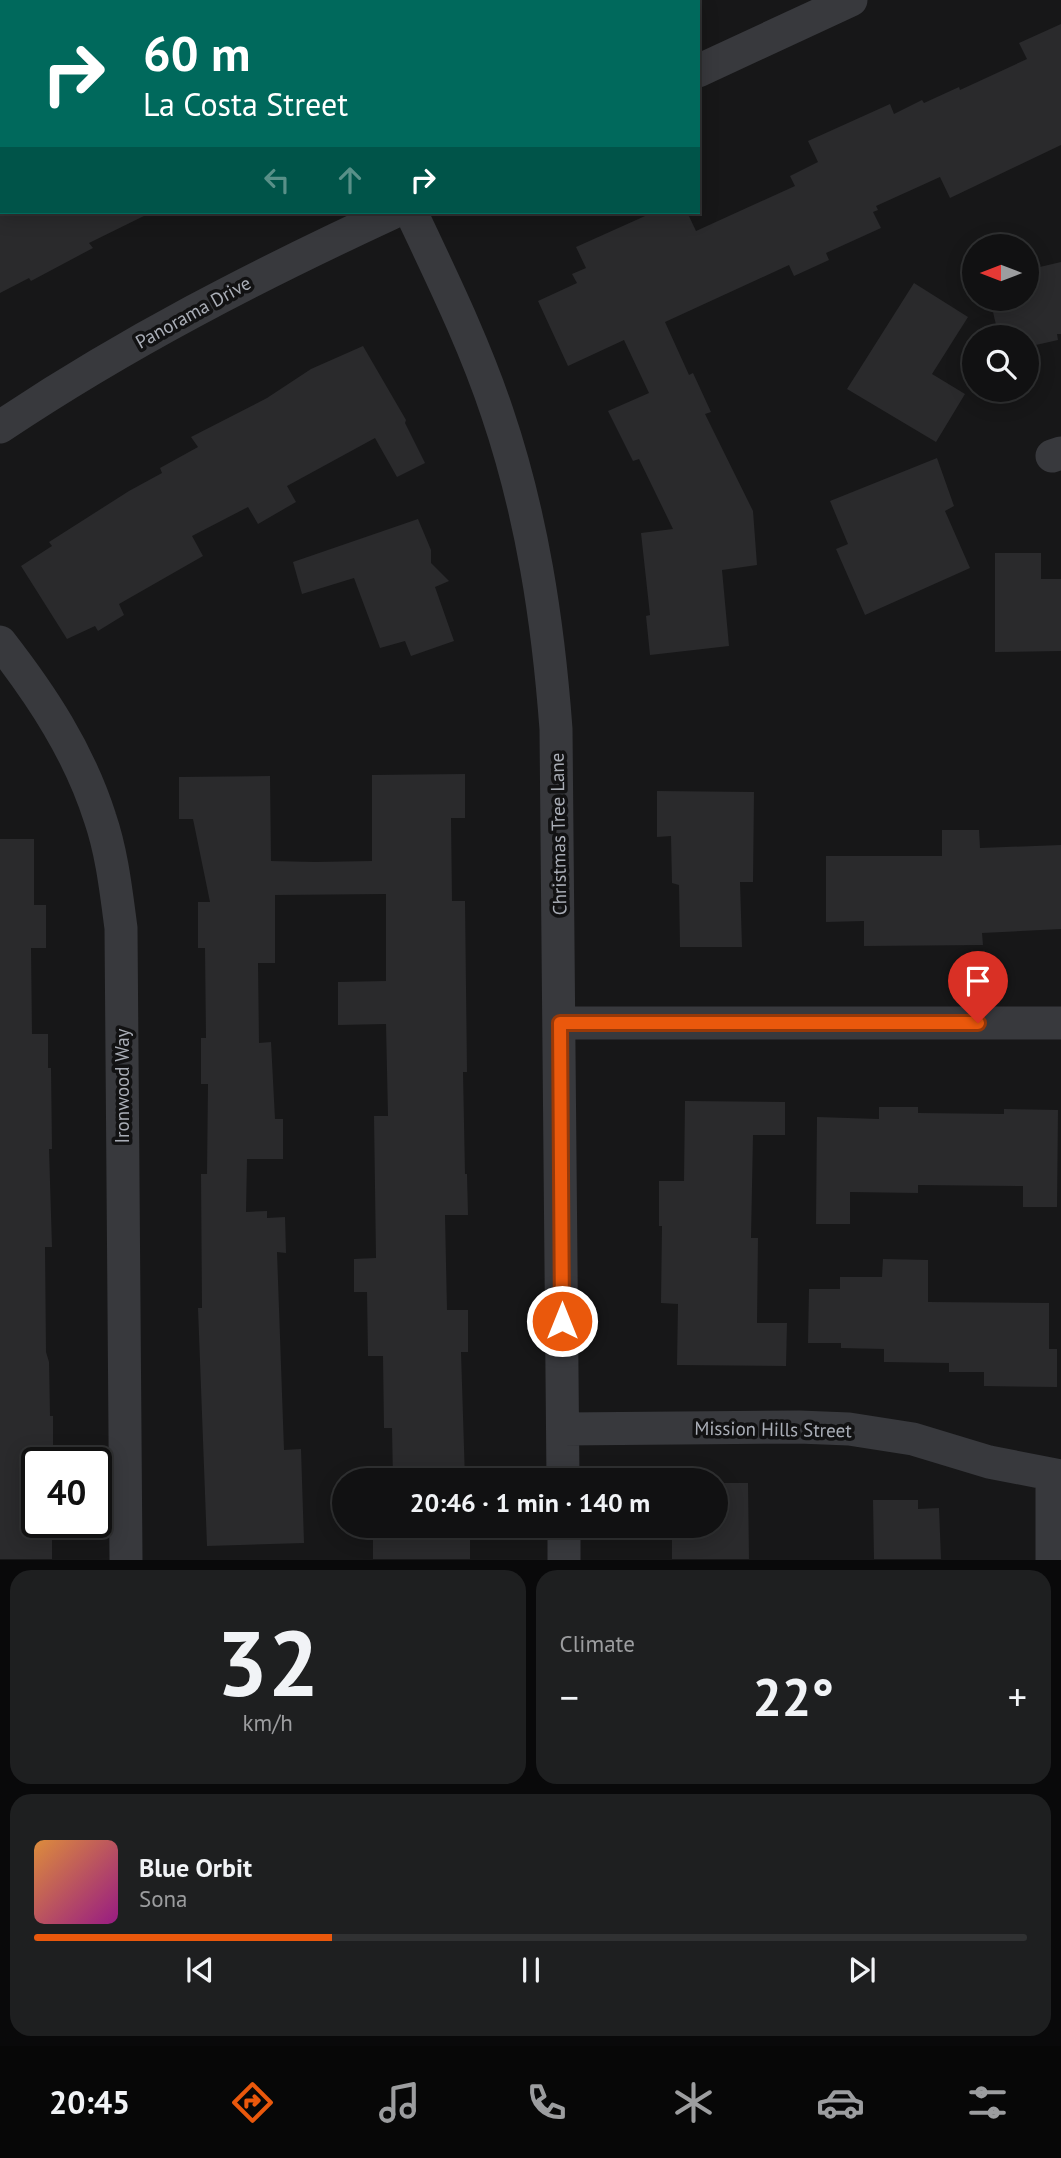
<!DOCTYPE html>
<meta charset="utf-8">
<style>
body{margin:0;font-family:"PT Sans",sans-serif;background:#1e1f20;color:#f1f3f6;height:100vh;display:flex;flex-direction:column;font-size:26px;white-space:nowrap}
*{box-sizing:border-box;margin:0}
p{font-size:23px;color:#9c9d9f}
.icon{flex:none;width:38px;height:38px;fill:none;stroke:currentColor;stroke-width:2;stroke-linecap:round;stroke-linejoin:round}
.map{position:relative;height:1560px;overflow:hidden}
.sheet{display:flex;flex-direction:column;gap:10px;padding:10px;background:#09090a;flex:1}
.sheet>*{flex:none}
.banner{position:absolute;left:0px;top:0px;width:700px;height:214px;box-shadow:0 4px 18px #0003,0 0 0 2px #303132;background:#00695c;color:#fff;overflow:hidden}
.needle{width:46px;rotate:270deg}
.controls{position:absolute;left:962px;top:234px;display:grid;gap:14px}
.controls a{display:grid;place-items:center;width:77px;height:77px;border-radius:50%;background:#111112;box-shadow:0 4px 18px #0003,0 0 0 2px #303132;font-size:35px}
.speed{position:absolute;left:21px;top:1447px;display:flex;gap:14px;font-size:35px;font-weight:700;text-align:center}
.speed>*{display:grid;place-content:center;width:91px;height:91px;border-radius:50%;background:#111112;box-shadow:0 4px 18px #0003,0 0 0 2px #303132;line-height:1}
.speed .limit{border:4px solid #111;border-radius:10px;background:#fff;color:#111}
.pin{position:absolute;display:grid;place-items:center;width:60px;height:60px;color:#fff;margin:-72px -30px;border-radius:50% 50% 50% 0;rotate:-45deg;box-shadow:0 0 7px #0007}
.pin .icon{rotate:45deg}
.me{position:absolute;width:77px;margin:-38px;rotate:0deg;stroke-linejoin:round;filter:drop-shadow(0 0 5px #0008)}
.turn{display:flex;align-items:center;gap:24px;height:147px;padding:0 28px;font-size:32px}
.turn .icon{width:91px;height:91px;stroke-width:2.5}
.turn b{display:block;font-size:49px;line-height:60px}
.lanes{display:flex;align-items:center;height:66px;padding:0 28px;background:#0003;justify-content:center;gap:35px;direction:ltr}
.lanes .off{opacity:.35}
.big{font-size:52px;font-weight:600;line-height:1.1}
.sheet .tile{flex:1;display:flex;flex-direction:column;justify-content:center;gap:10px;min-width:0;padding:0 24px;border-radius:21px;background:#1e1f20}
.sheet .dial{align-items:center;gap:0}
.dial b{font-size:91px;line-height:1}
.song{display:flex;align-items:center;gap:21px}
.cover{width:84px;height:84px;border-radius:10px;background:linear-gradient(135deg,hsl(30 70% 55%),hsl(310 70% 35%))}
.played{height:7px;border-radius:4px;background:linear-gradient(90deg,#ea580c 30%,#303132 30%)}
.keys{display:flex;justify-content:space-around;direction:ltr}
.heat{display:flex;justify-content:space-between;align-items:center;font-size:38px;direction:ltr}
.sheet .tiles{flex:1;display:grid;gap:10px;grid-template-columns:1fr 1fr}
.tile:last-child{grid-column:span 2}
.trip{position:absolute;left:332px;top:1468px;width:396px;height:70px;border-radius:35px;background:#111112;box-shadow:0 4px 18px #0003,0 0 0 2px #303132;font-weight:600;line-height:70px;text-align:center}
.menu{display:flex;height:112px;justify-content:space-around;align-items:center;background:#070707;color:#9c9d9f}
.menu .icon{width:49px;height:49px}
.menu .active{color:#ea580c}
.menu b{font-size:32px;color:#f1f3f6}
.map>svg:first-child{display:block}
.building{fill:#2a2a2c}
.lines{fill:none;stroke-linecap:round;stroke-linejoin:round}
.minor{stroke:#38393d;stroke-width:33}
.route-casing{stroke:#983908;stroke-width:18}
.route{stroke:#ea580c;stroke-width:12}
.labels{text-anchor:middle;stroke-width:7;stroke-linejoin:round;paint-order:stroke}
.street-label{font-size:19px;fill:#aaaeb7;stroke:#121213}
</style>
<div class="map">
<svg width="1061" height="1560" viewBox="0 0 1061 1560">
<rect width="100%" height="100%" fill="#171718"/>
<path class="building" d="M 1061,24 L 1061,145 L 950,198 L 940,177 L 876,206 L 878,210 L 873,212 L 881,228 L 826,253 L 829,260 L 794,276 L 789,265 L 665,322 L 689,375 L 693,373 L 711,412 L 705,414 L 753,511 L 757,565 L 722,570 L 729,646 L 650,655 L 646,616 L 650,615 L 641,533 L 673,529 L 639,459 L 633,461 L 608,411 L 649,393 L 624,340 L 568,366 L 538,301 L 577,283 L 572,274 L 586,268 L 576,247 L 654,212 L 687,212 L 696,231 L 795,186 L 790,176 L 818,162 L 808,141 L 890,104 L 894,114 L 922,100 L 924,103 L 959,87 L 960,90 L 1027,59 L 1019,43 Z
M 0,212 L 152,212 L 89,243 L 93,248 L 31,281 L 29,278 L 0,293 Z
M 1061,262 L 1061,334 L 1057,334 L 1058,340 L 1027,347 L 1027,338 L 999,338 L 990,299 L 1027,299 L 1027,270 Z
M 914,283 L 968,317 L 932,374 L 965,394 L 936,442 L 847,389 Z
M 363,346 L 406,420 L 405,423 L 425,463 L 397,477 L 375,438 L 287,486 L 296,502 L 258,524 L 248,507 L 192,536 L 203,556 L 119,604 L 124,615 L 98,631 L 95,626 L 67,639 L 21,566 L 52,546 L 49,542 L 129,491 L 162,473 L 160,468 L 198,447 L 191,437 L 267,398 L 311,369 Z
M 937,458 L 954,506 L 945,511 L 970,568 L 865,615 L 836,549 L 848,544 L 830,501 Z
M 418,519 L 431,550 L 431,563 L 449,581 L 435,587 L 454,641 L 411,656 L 405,641 L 380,648 L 354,578 L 302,594 L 293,562 Z
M 995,553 L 1041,553 L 1041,579 L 1061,579 L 1061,651 L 995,652 Z
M 465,774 L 465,818 L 451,818 L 452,901 L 465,901 L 467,1072 L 463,1072 L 465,1174 L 467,1174 L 468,1215 L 445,1215 L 447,1310 L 468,1310 L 468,1352 L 461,1352 L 465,1480 L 393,1480 L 392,1428 L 384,1428 L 383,1356 L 368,1356 L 367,1292 L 354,1292 L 354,1259 L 376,1258 L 374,1116 L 388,1116 L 386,1024 L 338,1025 L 338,982 L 386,981 L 386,894 L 275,895 L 275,963 L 258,963 L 259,1043 L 271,1042 L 275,1119 L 283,1119 L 283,1159 L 247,1159 L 246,1212 L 267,1211 L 267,1218 L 285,1217 L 286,1253 L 277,1252 L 284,1450 L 301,1449 L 304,1543 L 207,1546 L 198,1308 L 202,1308 L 201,1174 L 207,1174 L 208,1084 L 201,1084 L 201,1038 L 206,1038 L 205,948 L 198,948 L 198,902 L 210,902 L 193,819 L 179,819 L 179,777 L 270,776 L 271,861 L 315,862 L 372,861 L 372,775 Z
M 657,791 L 754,792 L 753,882 L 740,882 L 742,947 L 680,947 L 679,885 L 672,883 L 671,836 L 657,837 Z
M 942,830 L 979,830 L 980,848 L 1061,845 L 1061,929 L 982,933 L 983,945 L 864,946 L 864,921 L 826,922 L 826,856 L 942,856 Z
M 0,839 L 34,839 L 34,905 L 46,905 L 46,948 L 31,948 L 32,1034 L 48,1034 L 48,1068 L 51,1068 L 52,1149 L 49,1149 L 52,1247 L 45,1247 L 46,1352 L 49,1362 L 50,1416 L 53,1416 L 53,1455 L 38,1455 L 37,1479 L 32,1479 L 33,1533 L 52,1533 L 52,1559 L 0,1559 Z
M 685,1101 L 785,1102 L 785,1135 L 753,1135 L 751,1238 L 758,1238 L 757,1323 L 787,1323 L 786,1366 L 677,1365 L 678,1304 L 661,1303 L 662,1226 L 659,1226 L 659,1181 L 684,1181 Z
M 879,1107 L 918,1107 L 918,1113 L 1004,1114 L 1004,1109 L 1058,1110 L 1057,1207 L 1023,1207 L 1023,1186 L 918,1185 L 918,1193 L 850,1192 L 850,1224 L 816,1224 L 817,1117 L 879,1119 Z
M 883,1259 L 928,1260 L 928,1302 L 1049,1303 L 1049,1349 L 1057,1349 L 1057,1387 L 984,1386 L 984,1372 L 949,1372 L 949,1363 L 884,1362 L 884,1349 L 841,1348 L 841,1343 L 808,1343 L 809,1289 L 840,1289 L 840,1277 L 882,1277 Z
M 716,1483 L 748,1483 L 749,1559 L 672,1559 L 672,1526 L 716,1526 Z
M 873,1500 L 918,1500 L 918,1509 L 939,1508 L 941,1559 L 874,1559 Z
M 394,1526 L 470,1526 L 470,1559 L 373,1559 L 373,1529 L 394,1528 Z"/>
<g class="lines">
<path class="minor" d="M 698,71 L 851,0
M 411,212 C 442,278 474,343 497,412 C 532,515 548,621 556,729 L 563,1480
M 0,427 C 127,342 256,276 394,212
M 1052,456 L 1061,453
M 0,642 C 42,696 79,752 100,818 C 112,853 116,891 121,928 L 126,1560
M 560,1023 L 1061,1023
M 563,1429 L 799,1427 L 849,1429 L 913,1439 L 989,1462 L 1061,1476
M 564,1526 L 564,1560
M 1052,1560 L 1052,1475"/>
</g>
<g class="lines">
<g class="route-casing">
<path id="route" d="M 562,1321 L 560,1023 L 978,1023"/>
</g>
<use href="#route" class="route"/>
</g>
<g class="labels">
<g class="street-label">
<text transform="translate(193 312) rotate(-29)" y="7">Panorama Drive</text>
<text transform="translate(558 834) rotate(-91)" y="7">Christmas Tree Lane</text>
<text transform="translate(122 1086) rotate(-90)" y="7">Ironwood Way</text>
<text transform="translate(773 1429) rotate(1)" y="7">Mission Hills Street</text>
</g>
</g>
</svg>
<div class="controls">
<a><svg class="needle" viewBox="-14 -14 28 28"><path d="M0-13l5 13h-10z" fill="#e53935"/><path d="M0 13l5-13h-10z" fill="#9c9d9f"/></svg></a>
<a><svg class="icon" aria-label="search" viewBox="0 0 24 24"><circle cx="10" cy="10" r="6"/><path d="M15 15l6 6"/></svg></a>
</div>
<div class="speed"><div class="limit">40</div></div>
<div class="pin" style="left:978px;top:1023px;background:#d93025"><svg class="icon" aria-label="arrive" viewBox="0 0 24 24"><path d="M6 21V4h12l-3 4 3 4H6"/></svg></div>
<svg class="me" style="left:562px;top:1321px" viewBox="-20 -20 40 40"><circle r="17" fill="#ea580c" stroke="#fff" stroke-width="3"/><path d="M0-11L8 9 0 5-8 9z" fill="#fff"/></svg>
<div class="trip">20:46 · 1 min · 140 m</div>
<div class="banner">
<div class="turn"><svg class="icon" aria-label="right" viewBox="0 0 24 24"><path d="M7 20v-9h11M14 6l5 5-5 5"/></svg><div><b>60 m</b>La Costa Street</div></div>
<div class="lanes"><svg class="icon off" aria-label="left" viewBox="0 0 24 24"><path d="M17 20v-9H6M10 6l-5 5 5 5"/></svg><svg class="icon off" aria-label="ahead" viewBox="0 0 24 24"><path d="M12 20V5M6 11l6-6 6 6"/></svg><svg class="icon" aria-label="right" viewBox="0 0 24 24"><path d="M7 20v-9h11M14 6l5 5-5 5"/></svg></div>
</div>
</div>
<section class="sheet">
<div class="tiles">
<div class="tile dial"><b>32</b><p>km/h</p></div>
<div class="tile"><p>Climate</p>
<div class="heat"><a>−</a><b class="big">22°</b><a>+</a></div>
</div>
<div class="tile">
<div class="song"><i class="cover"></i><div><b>Blue Orbit</b><p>Sona</p></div></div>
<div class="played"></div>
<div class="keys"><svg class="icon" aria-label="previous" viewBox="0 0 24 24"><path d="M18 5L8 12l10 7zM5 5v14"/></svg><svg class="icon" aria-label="pause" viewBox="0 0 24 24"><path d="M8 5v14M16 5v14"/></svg><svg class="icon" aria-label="next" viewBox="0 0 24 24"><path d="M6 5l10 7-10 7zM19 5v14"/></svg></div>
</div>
</div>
</section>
<nav class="menu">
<b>20:45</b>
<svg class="icon active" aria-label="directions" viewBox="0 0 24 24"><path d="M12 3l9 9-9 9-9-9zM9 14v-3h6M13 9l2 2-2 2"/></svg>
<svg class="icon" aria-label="music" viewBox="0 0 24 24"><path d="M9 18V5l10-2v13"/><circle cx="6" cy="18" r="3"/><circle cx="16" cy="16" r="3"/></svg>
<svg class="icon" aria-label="phone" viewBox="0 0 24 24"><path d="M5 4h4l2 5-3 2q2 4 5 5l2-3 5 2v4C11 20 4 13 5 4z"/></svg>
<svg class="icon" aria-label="climate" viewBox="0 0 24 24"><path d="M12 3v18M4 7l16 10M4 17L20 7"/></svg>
<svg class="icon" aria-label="car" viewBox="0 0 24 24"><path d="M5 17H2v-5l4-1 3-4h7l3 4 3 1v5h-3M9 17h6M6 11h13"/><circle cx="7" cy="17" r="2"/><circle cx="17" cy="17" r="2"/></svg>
<svg class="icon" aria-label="filters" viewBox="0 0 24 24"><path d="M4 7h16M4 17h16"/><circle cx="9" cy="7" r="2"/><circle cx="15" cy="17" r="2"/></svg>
</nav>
